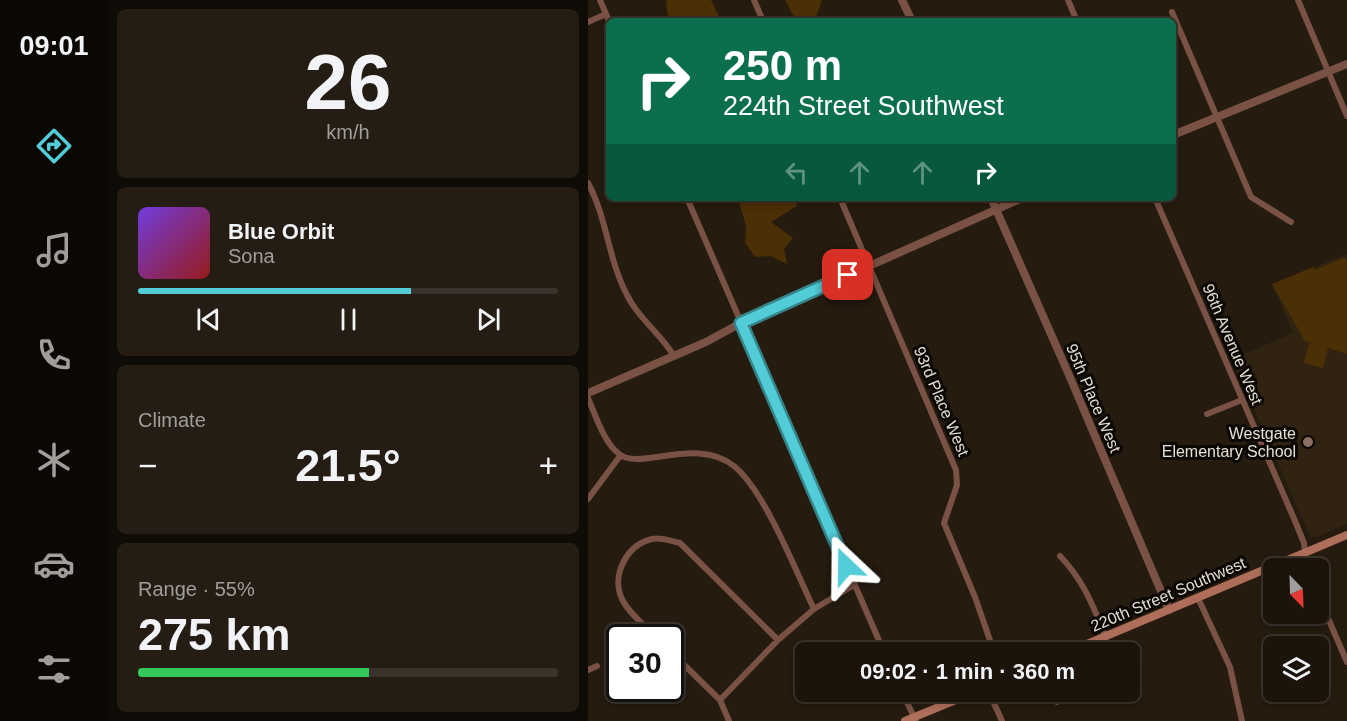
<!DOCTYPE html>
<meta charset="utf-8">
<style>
body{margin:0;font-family:Arial,sans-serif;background:#251d14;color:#f1f3f6;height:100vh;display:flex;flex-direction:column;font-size:22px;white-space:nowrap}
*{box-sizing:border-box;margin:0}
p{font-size:20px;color:#a09e9d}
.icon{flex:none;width:33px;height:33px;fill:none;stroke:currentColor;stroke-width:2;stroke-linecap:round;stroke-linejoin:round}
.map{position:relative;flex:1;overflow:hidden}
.panel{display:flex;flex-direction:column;gap:9px;padding:9px;background:#0f0b06;width:480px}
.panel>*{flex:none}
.hud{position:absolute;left:18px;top:18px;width:570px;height:183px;border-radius:9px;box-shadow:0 3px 9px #0003,0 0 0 2px #3a332c;background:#0b6e4f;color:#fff;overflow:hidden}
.needle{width:39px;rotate:157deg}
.tools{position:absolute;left:675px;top:558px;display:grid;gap:12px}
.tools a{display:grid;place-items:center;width:66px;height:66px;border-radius:9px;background:#1c140b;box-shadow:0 3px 9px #0003,0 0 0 2px #3a332c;font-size:30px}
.speed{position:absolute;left:18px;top:624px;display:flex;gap:12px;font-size:30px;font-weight:700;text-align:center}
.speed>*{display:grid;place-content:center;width:78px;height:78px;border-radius:50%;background:#1c140b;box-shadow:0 3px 9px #0003,0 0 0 2px #3a332c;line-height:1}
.speed .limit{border:3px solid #111;border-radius:9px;background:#fff;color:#111}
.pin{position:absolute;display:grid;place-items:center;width:51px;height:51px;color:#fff;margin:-26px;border-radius:12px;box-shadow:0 3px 9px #0006}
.me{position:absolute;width:66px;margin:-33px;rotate:337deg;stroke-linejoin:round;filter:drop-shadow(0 0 4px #0008)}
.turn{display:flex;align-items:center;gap:21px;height:126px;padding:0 18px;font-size:27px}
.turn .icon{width:78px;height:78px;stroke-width:2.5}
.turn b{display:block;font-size:42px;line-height:51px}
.lanes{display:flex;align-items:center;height:57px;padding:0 18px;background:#0003;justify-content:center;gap:30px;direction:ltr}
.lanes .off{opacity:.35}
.big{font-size:45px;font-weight:600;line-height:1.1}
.panel .widget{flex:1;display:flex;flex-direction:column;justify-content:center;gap:9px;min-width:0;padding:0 21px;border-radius:9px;background:#251d14}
.panel .dial{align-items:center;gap:0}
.dial b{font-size:78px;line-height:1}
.song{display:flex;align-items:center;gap:18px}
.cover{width:72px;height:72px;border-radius:9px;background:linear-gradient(135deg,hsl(260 70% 55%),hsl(0 70% 35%))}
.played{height:6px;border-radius:3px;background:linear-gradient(90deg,#52ccd6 65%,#3a332c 65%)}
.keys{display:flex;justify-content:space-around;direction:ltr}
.heat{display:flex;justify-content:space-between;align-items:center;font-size:33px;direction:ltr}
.charge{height:9px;border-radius:4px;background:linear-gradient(90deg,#34c759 55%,#3a332c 0)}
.trip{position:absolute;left:207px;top:642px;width:345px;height:60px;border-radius:9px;background:#1c140b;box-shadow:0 3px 9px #0003,0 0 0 2px #3a332c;font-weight:600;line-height:60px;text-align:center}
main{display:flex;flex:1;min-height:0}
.dock{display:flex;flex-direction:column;width:108px;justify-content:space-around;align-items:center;background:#0b0804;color:#a09e9d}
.dock .icon{width:42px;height:42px}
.dock .active{color:#52ccd6}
.dock b{font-size:27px;color:#f1f3f6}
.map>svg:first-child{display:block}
.built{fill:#312311}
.green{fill:#4b2f05}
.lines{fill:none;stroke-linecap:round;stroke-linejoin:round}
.minor{stroke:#795145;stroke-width:6}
.tertiary{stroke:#795145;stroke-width:8}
.secondary{stroke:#ae6e5a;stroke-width:8}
.route-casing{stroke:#35858b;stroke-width:15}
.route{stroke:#52ccd6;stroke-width:10}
.education-dot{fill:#8d6e63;stroke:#0b0703;stroke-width:2}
.labels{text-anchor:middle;stroke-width:6;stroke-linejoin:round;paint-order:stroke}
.street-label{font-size:16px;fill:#e6dfd7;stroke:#0b0703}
.poi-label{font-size:16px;fill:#e6dfd7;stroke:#0b0703;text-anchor:end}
</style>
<main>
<nav class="dock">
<b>09:01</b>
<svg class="icon active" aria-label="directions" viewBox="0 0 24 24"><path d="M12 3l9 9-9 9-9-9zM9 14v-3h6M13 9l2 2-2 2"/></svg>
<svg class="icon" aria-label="music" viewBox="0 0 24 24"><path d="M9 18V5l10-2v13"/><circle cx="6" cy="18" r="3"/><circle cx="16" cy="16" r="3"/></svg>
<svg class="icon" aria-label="phone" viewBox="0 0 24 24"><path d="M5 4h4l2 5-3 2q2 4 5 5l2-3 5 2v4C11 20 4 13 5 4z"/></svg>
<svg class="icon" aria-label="climate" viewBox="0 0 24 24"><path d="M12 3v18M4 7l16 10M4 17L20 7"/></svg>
<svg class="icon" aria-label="car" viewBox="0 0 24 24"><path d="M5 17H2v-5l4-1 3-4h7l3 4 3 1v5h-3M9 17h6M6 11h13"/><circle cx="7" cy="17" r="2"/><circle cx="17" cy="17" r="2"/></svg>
<svg class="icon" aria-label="filters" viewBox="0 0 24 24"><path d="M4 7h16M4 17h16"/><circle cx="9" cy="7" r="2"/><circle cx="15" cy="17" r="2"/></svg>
</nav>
<section class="panel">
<div class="widget dial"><b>26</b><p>km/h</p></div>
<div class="widget">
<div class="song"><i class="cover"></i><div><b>Blue Orbit</b><p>Sona</p></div></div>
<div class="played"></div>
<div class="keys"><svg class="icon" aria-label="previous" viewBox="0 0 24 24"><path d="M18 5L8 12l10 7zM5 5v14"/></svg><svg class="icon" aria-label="pause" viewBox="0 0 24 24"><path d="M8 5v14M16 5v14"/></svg><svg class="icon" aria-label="next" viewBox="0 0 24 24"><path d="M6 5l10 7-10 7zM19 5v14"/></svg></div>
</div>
<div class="widget"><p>Climate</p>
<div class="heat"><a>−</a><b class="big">21.5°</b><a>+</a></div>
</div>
<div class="widget"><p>Range · 55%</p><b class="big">275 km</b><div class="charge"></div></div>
</section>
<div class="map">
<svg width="759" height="721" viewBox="0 0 759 721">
<rect width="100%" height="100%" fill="#251b0f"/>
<path class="built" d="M 759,254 L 759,524 L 729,537 L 722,536 L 644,359 L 705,333 L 684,284 Z"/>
<path class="green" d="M 78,0 L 123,0 L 133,21 L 96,21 L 80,17 Z
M 197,0 L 234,0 L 228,17 L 217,21 L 208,21 Z
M 150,198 L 206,198 L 209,206 L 183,222 L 205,238 L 196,249 L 199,264 L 183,256 L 167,257 L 157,243 L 158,226 Z
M 757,257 L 759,262 L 759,354 L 740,348 L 735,368 L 717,363 L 716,362 L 721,344 L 724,344 L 717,341 L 684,284 L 725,267 L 727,270 Z"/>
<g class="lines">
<path class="minor" d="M 12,0 L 21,21
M 166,0 L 175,21
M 480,0 L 489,21
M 710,0 L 759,116
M 584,12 L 663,197 L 703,222
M 0,22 L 18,14
M 0,183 C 19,218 20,258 38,293 C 49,317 72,333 86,356
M 99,198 L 296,652
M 252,198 L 368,470 L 369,485 L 356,523 L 387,597 L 406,652
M 567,198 L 707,521 L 716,543 L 719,568
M 0,398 C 8,416 15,441 31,454 C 51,471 109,436 146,466 C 177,491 208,572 226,609
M 619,414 L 654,400
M 0,499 L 32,456
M 472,556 C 496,581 505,606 518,637
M 730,595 L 759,662
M 610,598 L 642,667 L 654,721
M 69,638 C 58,626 41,614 34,599 C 23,576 38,545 64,539 C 73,537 83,541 92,543 L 190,640
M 82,651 L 132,700 L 141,721
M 0,670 L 9,666
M 82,676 L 95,664
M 314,692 L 328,721
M 401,692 L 414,721
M 465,692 L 469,702
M 132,700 L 190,640 L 226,609 L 266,585"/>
<path class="tertiary" d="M 314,0 L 324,21
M 585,135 L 759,64
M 403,198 L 481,375 L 581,610
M 0,393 L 118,342 L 153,323 L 434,198"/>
<path class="secondary" d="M 480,652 L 759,535
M 317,721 L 387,692"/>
</g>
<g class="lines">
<g class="route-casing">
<path id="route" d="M 258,566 L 153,323 L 260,275"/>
</g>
<use href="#route" class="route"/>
</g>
<circle class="education-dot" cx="720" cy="442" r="6"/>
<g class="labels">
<g class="street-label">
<text transform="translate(645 344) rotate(67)" y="6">96th Avenue West</text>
<text transform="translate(506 398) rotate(67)" y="6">95th Place West</text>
<text transform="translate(354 401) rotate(67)" y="6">93rd Place West</text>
<text transform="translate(580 594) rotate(-23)" y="6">220th Street Southwest</text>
</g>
<g class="poi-label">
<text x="708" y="439">Westgate<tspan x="708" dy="18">Elementary School</tspan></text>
</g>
</g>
</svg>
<div class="tools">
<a><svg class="needle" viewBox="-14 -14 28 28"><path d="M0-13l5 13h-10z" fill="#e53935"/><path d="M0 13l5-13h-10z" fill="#a09e9d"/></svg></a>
<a><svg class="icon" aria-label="layers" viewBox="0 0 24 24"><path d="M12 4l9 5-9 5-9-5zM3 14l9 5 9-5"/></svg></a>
</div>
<div class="speed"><div class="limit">30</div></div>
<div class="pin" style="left:260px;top:275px;background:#d93025"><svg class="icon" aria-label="arrive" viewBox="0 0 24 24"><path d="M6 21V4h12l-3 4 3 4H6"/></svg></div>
<svg class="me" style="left:258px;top:566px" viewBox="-20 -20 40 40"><path d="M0-17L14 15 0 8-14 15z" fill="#52ccd6" stroke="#fff" stroke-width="4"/></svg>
<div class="trip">09:02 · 1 min · 360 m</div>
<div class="hud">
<div class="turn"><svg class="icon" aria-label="right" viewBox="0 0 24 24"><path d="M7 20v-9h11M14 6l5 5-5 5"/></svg><div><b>250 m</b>224th Street Southwest</div></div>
<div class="lanes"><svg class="icon off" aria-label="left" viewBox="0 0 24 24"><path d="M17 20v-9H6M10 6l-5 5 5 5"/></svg><svg class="icon off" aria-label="ahead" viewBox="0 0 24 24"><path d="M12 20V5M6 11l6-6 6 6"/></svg><svg class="icon off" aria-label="ahead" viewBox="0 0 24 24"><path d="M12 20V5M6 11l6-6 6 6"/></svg><svg class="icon" aria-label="right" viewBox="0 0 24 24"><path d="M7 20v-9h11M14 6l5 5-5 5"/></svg></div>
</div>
</div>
</main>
